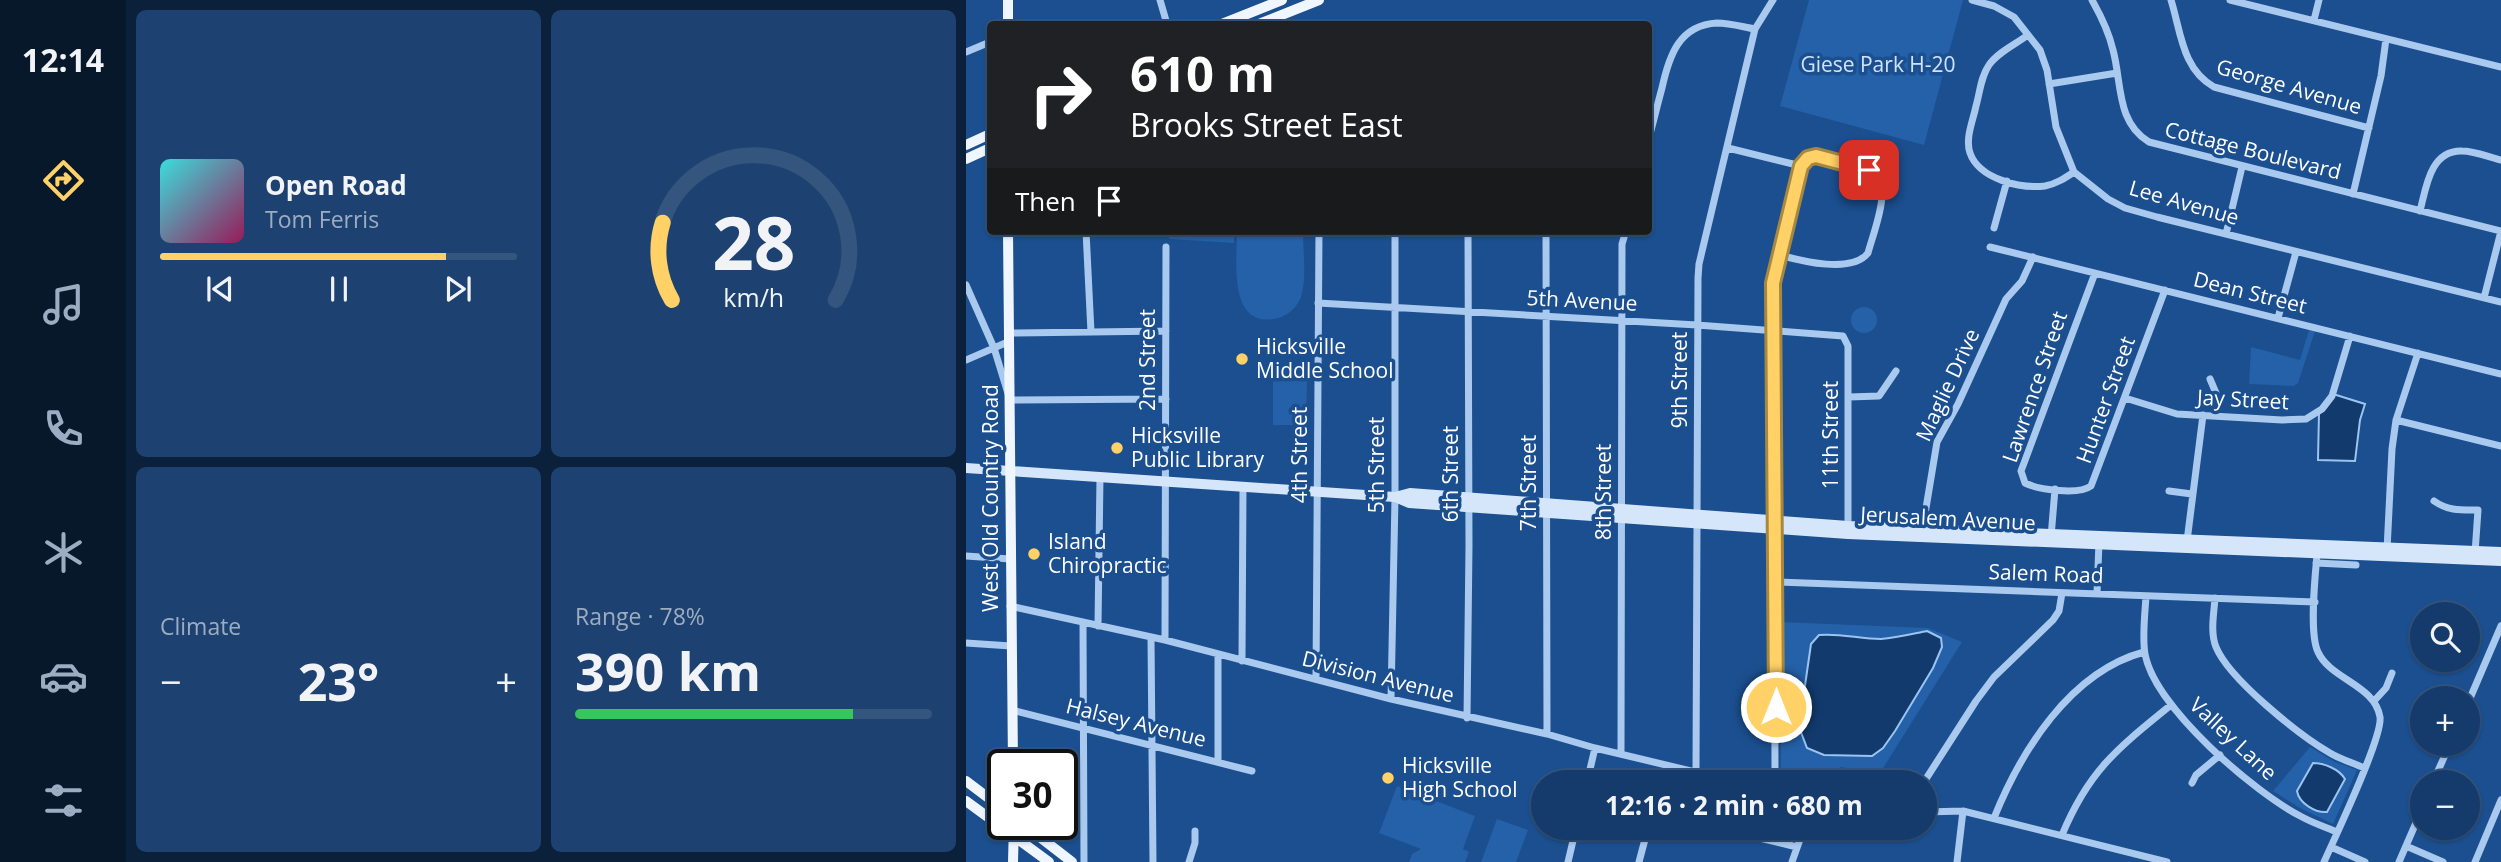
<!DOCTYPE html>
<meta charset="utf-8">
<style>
body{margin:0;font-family:"Open Sans",sans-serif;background:#1d4271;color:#f1f3f6;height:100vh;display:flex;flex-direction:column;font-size:26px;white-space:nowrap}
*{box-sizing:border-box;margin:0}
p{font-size:23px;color:#9dadc1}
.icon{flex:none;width:38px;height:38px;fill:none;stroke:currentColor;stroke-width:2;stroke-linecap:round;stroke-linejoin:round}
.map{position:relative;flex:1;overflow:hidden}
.sheet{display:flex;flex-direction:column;gap:10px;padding:10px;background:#0b203b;width:840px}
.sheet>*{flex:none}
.hud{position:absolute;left:21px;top:21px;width:665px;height:214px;border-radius:7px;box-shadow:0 2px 5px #0004,0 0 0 2px #33557e;background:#202124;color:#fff;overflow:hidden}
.tools{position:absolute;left:1444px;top:602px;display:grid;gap:14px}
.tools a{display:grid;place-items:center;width:70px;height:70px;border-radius:50%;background:#143b6b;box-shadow:0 2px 5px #0004,0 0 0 2px #33557e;font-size:35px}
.speed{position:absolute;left:21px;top:749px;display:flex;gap:14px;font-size:35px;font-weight:700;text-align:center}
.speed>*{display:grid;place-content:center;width:91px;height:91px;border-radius:50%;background:#143b6b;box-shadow:0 2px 5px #0004,0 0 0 2px #33557e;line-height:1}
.speed .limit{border:4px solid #111;border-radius:10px;background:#fff;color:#111}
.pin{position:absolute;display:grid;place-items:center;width:60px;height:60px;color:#fff;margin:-30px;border-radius:14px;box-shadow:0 4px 10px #0006}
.me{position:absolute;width:77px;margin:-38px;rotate:0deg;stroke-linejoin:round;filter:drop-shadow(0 0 5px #0008)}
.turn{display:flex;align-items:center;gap:24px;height:147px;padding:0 28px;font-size:32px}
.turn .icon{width:91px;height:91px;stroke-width:2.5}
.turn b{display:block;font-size:49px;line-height:60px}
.then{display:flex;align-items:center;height:66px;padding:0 28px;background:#0003;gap:14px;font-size:26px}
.big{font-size:52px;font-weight:700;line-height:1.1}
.sheet .tile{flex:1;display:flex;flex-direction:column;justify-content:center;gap:10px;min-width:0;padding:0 24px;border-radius:10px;background:#1d4271}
.sheet .dial{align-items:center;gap:0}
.dial svg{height:182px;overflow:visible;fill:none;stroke:#33557e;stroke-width:7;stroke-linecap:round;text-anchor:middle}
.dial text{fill:#f1f3f6;stroke:none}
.song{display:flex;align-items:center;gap:21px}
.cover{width:84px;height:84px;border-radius:10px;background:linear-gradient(135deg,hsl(180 70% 55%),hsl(330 70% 35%))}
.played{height:7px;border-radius:4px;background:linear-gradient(90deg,#ffd166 80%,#33557e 80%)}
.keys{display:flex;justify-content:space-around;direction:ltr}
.heat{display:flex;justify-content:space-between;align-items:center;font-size:38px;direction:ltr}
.charge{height:10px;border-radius:5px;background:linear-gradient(90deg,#34c759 78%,#33557e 0)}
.sheet .tiles{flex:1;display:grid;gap:10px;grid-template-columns:repeat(2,1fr)}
.trip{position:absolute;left:565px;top:770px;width:406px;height:70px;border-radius:35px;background:#143b6b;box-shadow:0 2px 5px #0004,0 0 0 2px #33557e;font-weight:700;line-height:70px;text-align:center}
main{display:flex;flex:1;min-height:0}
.dock{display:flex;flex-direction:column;width:126px;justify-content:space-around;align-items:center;background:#08182b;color:#9dadc1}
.dock .icon{width:49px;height:49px}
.dock .selected{color:#ffd166}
.dock b{font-size:32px;color:#f1f3f6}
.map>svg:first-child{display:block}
.green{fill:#2461a8}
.water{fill:#123a6d;stroke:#9cc4f0;stroke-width:2}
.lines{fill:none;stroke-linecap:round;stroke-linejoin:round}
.minor{stroke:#a9c9ee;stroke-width:7}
.secondary{stroke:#d6e6fa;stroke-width:10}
.primary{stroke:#f0f6ff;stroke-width:10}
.route-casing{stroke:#a68842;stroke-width:18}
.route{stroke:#ffd166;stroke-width:12}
.poi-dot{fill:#ffd166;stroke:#1b4f8f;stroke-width:2.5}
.labels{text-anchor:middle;stroke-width:7;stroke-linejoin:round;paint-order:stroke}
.park-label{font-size:21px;fill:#cfe3fa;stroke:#1b4f8f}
.street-label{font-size:21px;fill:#fff;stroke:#1b4f8f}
.poi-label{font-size:21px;fill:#fff;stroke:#1b4f8f;text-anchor:start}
</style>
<main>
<nav class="dock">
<b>12:14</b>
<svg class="icon selected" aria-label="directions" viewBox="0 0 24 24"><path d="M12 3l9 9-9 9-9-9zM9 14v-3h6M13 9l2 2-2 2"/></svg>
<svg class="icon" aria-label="music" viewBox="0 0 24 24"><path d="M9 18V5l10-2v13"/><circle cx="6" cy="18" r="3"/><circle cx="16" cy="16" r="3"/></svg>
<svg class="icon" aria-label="phone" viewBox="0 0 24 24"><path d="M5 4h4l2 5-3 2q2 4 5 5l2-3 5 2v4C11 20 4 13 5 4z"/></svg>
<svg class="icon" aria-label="climate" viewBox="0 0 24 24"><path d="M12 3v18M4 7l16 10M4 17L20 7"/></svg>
<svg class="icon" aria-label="car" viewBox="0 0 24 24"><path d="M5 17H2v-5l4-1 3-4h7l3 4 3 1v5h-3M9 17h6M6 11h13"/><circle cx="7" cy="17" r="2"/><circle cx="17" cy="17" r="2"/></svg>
<svg class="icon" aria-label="filters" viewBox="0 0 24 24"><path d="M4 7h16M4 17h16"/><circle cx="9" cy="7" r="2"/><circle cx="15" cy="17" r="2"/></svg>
</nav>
<section class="sheet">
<div class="tiles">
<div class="tile">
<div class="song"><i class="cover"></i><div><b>Open Road</b><p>Tom Ferris</p></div></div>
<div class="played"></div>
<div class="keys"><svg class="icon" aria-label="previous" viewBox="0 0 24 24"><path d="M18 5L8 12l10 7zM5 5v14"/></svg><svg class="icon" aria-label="pause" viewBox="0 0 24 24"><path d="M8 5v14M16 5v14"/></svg><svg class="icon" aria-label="next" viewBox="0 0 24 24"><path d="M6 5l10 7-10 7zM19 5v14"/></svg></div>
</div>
<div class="tile dial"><svg viewBox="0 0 100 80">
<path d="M14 69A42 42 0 1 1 86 69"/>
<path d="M14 69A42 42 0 0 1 10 35" stroke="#ffd166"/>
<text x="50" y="56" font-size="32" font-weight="700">28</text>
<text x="50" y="72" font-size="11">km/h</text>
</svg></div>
<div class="tile"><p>Climate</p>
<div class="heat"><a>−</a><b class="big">23°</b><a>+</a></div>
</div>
<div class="tile"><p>Range · 78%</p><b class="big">390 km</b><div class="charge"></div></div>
</div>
</section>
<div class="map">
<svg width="1535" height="862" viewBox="0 0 1535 862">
<rect width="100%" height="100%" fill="#1b4f8f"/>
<path class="green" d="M 843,0 L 997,0 L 958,145 L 814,106 Z
M 198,231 L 268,231 L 268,243 L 204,239 Z
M 271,231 L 337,231 C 337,251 341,278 335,297 C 331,307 323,315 312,318 C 261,331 271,259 271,231 Z
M885 320a13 13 0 1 1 26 0a13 13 0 1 1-26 0Z
M 1343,330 L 1349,331 L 1332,383 L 1328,386 L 1283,384 L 1285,347 L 1334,360 Z
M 307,381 L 341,381 L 340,425 L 307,425 Z
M 814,622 L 962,628 L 996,642 L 914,773 L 874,767 L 870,782 L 815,782 Z
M 1344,747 L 1369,762 L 1391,770 L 1367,824 L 1334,808 L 1307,791 Z
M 431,786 L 509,816 L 497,849 L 503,852 L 499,862 L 443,862 L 446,854 L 455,849 L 413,833 Z
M 531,819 L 562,830 L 550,862 L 515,862 Z"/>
<path class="water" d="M 1367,394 L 1399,404 L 1394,420 L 1389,461 L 1352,460 L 1353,413 Z
M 961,631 L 975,638 L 976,647 L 967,668 L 929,731 L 917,748 L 906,756 L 858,755 L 841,748 L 833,727 L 845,644 L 853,635 C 874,633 894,639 915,639 C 930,638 946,634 961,631 Z
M 1347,763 C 1358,763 1373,769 1379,779 L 1361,812 C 1349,813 1333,803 1331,791 Z"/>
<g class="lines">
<path class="minor" d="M 194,0 L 201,24
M 1006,0 L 1028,6 L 1048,17 L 1074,50 L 1081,70 L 1090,127 L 1108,172 L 1142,199 L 1159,208 L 1191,217 L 1535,302
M 1126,0 C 1135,16 1143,32 1147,50 C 1156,83 1150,122 1183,142 L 1535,231
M 1205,0 C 1215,32 1216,69 1248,87 L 1403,128
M 1264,0 L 1535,67
M 1348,20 L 1353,0
M 1062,35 C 1050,44 1032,52 1023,65 C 1015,76 1014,92 1010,106 C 1007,121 999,138 1004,153 C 1013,179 1055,189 1079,186 C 1090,184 1099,178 1108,172
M 0,52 L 24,42
M 1083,84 L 1151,73
M 682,141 C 687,124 691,106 696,88 C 703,56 713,25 751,23 C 764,23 777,27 789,29
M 762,148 L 835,166
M 1387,194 L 1415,76 L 1420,39
M 1454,211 C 1460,188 1464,150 1496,151 C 1508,151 1523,157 1535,160
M 1028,228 L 1041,181
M 120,231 L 125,332
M 580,231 L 581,734
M 1260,234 L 1276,167
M 1024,247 L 1535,374
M 1129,273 L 1055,471 L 1059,483 C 1073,490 1113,495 1125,486 L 1199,290
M 0,285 L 28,348 L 44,400 L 200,399
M 1518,298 L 1535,231
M 352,303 L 731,325 L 877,336 L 882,346 L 882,530
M 1312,318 L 1330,252
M 44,333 L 200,331
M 0,360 L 44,341
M 1244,379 L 1250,393 L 1249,416
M 883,397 L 913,396 L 930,371
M 1159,398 L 1211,414 L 1316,420 L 1340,419 L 1356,409 L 1366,396 L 1384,336
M 1430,420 L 1535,446
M 1203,491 L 1226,494
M 1468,501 C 1482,511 1495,510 1512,510 L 1509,553
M 956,532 L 971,442 L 992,404 L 1040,299 L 1056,281 L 1067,257
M 1085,537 L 1089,489
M 1221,541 L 1237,415
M 1421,550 L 1426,449 L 1430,420 L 1452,353
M 1351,555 C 1349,577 1343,634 1352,652 C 1364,679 1409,685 1414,717 C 1417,737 1369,837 1358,862
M 0,556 L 44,559
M 1350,563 L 1390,565
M 810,582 L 1349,602
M 1131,594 L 1133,542
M 1180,596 C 1179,614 1176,637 1179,654 C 1189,708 1289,793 1336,817 C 1347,823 1359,827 1371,832
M 1249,598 C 1248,613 1244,632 1250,647 C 1263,679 1333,735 1364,753 C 1374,759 1387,763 1398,768
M 44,606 L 199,640 L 425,699 L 581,734 L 629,748 L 771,782
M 117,622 L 118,862
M 132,626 L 134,477
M 185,637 L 187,862
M 199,640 L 200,247
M 0,643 L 45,646
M 276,661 L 277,487
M 350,679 L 353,231
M 425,699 L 429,497 L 429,231
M 1408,701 L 1420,688 L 1426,673
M 1502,703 L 1535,626
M 46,710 L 286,771
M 501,718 L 503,546 L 502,231
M 655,754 L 656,244 L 660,231
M 252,762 L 252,655
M 730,772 L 732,278 L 733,264 L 789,29 L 807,0
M 621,782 L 629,748
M 809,782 L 808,283 L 835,166 L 842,158 L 850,156 C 867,161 888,163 905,171 C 929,182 907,233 902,253 C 886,274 836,261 813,255
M 958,782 L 1010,701 L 1028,677 L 1087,620 L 1093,611 L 1096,593
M 1467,782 L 1484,744
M 1226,783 L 1230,775 L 1254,755
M 959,812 L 997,811 L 1201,862
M 1028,818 C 1055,751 1104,672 1178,652
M 752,828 L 831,847
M 1096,835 C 1123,770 1152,748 1205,705
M 1440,846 L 1477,862
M 1365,847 L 1399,862
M 223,862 L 229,843 L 229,831
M 602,862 L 610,828
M 673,862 L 682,828
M 826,862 L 838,828
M 991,862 L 997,811
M 1433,862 L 1456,809
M 1509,862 L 1535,800"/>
<path class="secondary" d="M 0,468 L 429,497 L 444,493 L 882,526 L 1535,552
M 429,497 L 443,503 L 882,534 L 1535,561"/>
<path class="primary" d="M 42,24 L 42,0
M 256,24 L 316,0
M 293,24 L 353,0
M 0,145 L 24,134
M 0,159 L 24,148
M 42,231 C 45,409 44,587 47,765
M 0,781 L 37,809
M 0,801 L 83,862
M 57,824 L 106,862
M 47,862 L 48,824"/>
</g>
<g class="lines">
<g class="route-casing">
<path id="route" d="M 810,707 L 807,283 L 835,166 L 842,158 L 850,156 L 903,170"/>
</g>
<use href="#route" class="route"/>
</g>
<g class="poi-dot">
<circle cx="276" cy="359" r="7"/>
<circle cx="151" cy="448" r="7"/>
<circle cx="68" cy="554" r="7"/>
<circle cx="422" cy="778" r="7"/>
</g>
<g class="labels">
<g class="park-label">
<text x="912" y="72">Giese Park H-20</text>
</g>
<g class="street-label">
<text transform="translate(1323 87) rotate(16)" y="7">George Avenue</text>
<text transform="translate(1287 151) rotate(14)" y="7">Cottage Boulevard</text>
<text transform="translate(1218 203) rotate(16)" y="7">Lee Avenue</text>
<text transform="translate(1284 293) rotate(14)" y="7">Dean Street</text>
<text transform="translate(616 301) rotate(3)" y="7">5th Avenue</text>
<text transform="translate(182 360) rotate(-90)" y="7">2nd Street</text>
<text transform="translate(714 380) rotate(-90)" y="7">9th Street</text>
<text transform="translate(982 385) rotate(-65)" y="7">Maglie Drive</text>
<text transform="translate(1069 387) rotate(-71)" y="7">Lawrence Street</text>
<text transform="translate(1140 400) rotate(-70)" y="7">Hunter Street</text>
<text transform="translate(1277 400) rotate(3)" y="7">Jay Street</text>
<text transform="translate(865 435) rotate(-90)" y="7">11th Street</text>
<text transform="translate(334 455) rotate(-90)" y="7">4th Street</text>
<text transform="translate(411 465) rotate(-90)" y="7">5th Street</text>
<text transform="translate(485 474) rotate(-90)" y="7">6th Street</text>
<text transform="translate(563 483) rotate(-90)" y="7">7th Street</text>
<text transform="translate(638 492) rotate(-90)" y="7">8th Street</text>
<text transform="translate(25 498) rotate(-90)" y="7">West Old Country Road</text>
<text transform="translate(982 519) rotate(3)" y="7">Jerusalem Avenue</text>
<text transform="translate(1080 574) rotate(2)" y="7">Salem Road</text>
<text transform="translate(412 677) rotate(14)" y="7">Division Avenue</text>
<text transform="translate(170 723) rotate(14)" y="7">Halsey Avenue</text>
<text transform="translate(1267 739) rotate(43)" y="7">Valley Lane</text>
</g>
<g class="poi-label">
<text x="290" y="354">Hicksville<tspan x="290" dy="24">Middle School</tspan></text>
<text x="165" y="443">Hicksville<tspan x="165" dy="24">Public Library</tspan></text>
<text x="82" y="549">Island<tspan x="82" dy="24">Chiropractic</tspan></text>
<text x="436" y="773">Hicksville<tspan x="436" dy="24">High School</tspan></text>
</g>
</g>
</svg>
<div class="tools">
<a><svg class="icon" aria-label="search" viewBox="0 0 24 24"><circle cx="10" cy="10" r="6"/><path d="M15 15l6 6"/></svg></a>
<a>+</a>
<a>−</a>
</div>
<div class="speed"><div class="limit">30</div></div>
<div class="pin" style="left:903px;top:170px;background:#d93025"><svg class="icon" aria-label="arrive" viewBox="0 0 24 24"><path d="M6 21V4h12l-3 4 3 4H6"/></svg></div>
<svg class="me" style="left:810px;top:707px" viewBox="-20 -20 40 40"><circle r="17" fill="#ffd166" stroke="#fff" stroke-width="3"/><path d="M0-11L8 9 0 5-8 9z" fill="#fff"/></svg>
<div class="trip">12:16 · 2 min · 680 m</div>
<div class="hud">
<div class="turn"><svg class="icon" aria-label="right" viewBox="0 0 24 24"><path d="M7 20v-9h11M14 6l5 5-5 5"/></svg><div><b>610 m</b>Brooks Street East</div></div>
<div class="then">Then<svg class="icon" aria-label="arrive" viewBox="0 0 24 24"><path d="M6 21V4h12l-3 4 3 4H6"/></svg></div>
</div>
</div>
</main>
